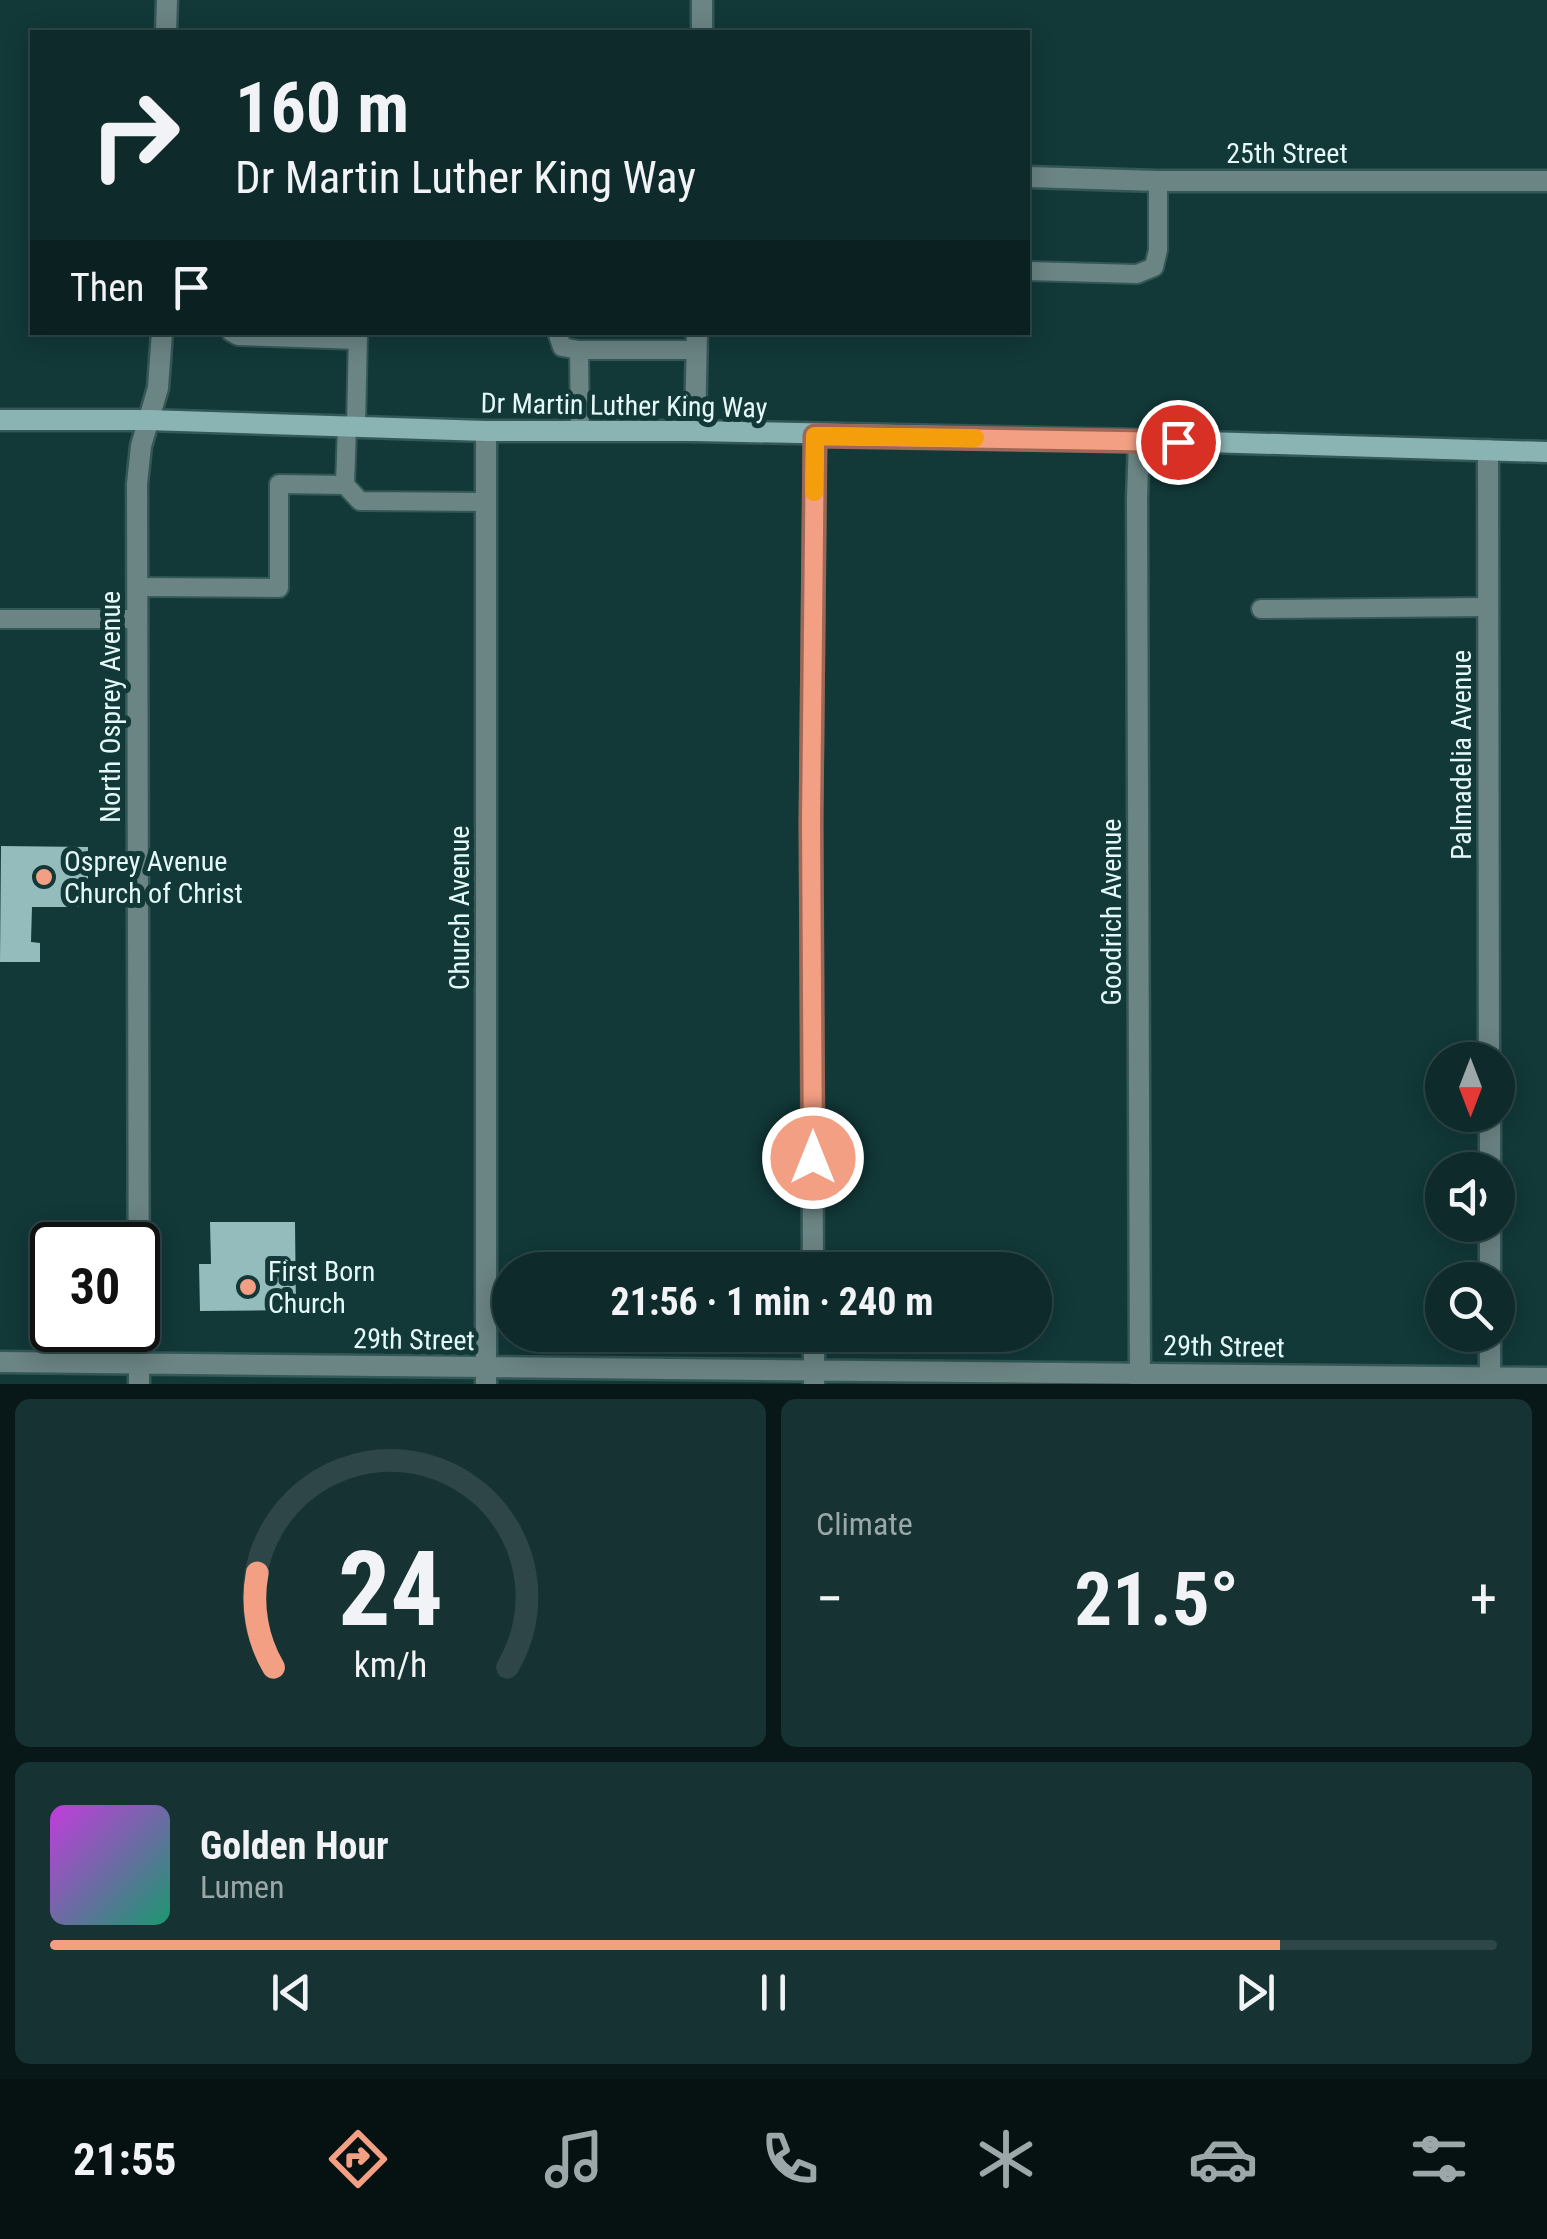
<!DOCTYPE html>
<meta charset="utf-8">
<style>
body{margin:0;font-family:"Roboto Condensed",sans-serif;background:#173232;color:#f1f3f6;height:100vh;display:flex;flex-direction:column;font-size:38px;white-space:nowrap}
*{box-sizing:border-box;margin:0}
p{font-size:32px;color:#9ba7a8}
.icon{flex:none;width:55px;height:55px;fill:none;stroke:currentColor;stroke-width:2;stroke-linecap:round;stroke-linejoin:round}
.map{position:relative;height:1384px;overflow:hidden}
.drawer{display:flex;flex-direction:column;gap:15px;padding:15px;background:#081717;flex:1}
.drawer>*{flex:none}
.top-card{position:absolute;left:30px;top:30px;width:1000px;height:305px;border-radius:0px;box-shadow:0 5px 25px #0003,0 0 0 2px #2e4647;background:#0e2a2a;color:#f1f3f6;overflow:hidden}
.needle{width:65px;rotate:180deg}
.tools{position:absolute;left:1425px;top:1042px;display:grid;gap:20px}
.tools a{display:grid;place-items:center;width:90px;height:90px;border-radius:50%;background:#0e2a2a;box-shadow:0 5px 25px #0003,0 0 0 2px #2e4647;font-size:50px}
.speed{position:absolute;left:30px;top:1222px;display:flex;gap:20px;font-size:50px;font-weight:700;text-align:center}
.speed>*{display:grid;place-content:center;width:130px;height:130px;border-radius:50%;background:#0e2a2a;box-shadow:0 5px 25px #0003,0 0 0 2px #2e4647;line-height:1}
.speed .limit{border:5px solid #111;border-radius:15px;background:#fff;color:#111}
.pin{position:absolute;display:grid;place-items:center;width:85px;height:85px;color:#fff;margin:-42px;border:5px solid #fff;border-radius:50%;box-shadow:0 2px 10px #0007}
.me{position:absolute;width:110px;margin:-55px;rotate:0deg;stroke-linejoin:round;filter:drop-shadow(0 0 8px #0008)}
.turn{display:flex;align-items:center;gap:35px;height:210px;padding:0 40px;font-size:45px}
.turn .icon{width:130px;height:130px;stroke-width:2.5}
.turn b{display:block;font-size:70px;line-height:85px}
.then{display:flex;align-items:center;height:95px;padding:0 40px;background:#0003;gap:20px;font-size:38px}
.big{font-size:75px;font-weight:700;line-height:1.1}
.drawer .widget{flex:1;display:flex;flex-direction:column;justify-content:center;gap:15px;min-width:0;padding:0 35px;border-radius:15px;background:#173232}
.drawer .dial{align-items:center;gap:0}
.dial svg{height:260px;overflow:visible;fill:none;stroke:#2e4647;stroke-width:7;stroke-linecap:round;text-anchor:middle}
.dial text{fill:#f1f3f6;stroke:none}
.song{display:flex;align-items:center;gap:30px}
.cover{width:120px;height:120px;border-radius:15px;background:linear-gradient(135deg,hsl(290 70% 55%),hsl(160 70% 35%))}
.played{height:10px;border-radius:5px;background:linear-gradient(90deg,#f39f84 85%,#2e4647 85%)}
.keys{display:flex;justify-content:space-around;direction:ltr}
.heat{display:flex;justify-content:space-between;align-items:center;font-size:55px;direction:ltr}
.drawer .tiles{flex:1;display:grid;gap:15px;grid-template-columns:1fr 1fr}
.widget:last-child{grid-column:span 2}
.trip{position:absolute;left:492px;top:1252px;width:560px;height:100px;border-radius:50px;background:#0e2a2a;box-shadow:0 5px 25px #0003,0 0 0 2px #2e4647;font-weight:700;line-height:100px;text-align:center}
.menu{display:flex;height:160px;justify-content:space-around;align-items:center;background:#061111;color:#9ba7a8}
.menu .icon{width:70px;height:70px}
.menu .active{color:#f39f84}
.menu b{font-size:45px;color:#f1f3f6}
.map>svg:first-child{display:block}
.building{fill:#94bcbc}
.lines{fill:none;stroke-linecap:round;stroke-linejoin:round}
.lane-casing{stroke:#345757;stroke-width:22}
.street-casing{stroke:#345757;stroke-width:25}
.secondary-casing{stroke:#345757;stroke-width:25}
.lane{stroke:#6b8484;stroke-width:18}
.street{stroke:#6b8484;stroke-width:20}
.secondary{stroke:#8ab3b3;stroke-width:20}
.route-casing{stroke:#9e6756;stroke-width:25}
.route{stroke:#f39f84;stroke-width:18}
.slow{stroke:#f59e0b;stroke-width:18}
.poi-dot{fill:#f39f84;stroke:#123838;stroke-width:4}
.labels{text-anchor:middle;stroke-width:10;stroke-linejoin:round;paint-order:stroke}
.street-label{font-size:28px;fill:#e4f8f8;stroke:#123838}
.poi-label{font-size:28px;fill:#e4f8f8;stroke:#123838;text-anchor:start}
</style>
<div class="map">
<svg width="1547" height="1384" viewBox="0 0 1547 1384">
<rect width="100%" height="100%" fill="#123838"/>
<path class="building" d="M 1,846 L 88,847 L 88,907 L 32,907 L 31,942 L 40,943 L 40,962 L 0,962 Z
M 210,1222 L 295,1222 L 296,1310 L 200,1311 L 199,1264 L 211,1264 Z"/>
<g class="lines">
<g class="lane-casing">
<path id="lane" d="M 1028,271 L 1137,274 L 1154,267 L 1158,250 L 1158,181
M 231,332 L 238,336 L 358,340
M 557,332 L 562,347 L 579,350
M 356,427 L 358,332
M 580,431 L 579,350 L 697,350
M 345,485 L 360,501 L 486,502
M 138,587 L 279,588 L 279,484 L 345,485 L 347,427
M 1261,609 L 1489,607
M 0,619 L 137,619"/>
</g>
<g class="street-casing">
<path id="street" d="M 166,32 L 167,0
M 702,32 L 702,0
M 1028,177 L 1158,181 L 1547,181
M 486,431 L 486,1384
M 695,431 L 697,332
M 1139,440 L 1137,498 L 1140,1383
M 1488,450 L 1489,1060
M 1490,1115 L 1490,1170
M 1490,1225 L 1490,1280
M 813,1270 L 811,823 L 815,435
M 814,1335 L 814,1383
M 1490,1335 L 1490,1384
M 0,1362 L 1547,1378
M 139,1384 L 137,484 L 141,446 L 158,388 L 162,332"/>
</g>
<g class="secondary-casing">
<path id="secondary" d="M 0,420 L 148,420 L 486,431 L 695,431 L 1139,440 L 1547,452"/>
</g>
<use href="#lane" class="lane"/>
<use href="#street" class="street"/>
<use href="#secondary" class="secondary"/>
</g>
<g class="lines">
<g class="route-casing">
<path id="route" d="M 813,1158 L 811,823 L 815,436 L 1178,442"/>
</g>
<use href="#route" class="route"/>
<path class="slow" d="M 814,492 L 815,436 L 975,438"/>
</g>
<g class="poi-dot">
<circle cx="44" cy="877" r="10"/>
<circle cx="248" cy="1287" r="10"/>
</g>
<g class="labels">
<g class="street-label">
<text x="1287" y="163">25th Street</text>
<text transform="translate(624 405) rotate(1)" y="10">Dr Martin Luther King Way</text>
<text transform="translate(110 707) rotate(-90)" y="10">North Osprey Avenue</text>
<text transform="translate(1461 755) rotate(-90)" y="10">Palmadelia Avenue</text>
<text transform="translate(459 908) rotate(-90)" y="10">Church Avenue</text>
<text transform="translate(1111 912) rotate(-90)" y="10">Goodrich Avenue</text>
<text transform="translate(414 1339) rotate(1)" y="10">29th Street</text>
<text transform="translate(1224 1346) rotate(1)" y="10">29th Street</text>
</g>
<g class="poi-label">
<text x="64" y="871">Osprey Avenue<tspan x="64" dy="32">Church of Christ</tspan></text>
<text x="268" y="1281">First Born<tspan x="268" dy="32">Church</tspan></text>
</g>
</g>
</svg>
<div class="tools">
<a><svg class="needle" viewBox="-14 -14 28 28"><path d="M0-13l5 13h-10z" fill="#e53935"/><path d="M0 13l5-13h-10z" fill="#9ba7a8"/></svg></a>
<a><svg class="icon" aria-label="sound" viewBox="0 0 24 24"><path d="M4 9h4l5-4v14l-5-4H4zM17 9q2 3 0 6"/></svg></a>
<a><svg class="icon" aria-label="search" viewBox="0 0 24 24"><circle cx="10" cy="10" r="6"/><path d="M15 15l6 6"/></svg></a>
</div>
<div class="speed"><div class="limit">30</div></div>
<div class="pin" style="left:1178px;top:442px;background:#d93025"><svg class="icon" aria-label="arrive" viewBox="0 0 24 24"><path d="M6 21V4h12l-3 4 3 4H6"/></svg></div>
<svg class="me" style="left:813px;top:1158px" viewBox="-20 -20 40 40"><circle r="17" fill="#f39f84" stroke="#fff" stroke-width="3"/><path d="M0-11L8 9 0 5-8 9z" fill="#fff"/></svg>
<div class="trip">21:56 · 1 min · 240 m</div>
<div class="top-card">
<div class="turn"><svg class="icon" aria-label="right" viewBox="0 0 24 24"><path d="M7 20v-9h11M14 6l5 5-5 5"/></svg><div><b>160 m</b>Dr Martin Luther King Way</div></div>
<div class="then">Then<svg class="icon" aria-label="arrive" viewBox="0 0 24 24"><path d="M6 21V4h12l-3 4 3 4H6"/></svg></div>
</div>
</div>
<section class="drawer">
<div class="tiles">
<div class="widget dial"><svg viewBox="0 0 100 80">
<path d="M14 69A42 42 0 1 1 86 69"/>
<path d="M14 69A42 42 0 0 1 9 40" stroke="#f39f84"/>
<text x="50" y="56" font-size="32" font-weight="700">24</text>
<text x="50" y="72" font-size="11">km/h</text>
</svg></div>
<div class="widget"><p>Climate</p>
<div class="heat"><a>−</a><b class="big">21.5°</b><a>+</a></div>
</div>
<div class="widget">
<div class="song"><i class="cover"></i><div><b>Golden Hour</b><p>Lumen</p></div></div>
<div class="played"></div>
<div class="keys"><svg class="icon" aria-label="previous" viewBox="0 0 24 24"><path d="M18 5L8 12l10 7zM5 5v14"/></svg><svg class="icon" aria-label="pause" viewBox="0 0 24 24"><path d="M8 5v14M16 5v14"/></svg><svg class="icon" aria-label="next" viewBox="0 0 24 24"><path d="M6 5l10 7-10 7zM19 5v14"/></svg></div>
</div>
</div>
</section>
<nav class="menu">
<b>21:55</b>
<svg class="icon active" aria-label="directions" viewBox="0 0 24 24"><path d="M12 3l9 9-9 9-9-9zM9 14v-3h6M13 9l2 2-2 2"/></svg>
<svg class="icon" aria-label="music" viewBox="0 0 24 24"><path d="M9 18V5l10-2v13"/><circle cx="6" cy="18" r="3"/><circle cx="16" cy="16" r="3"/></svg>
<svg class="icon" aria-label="phone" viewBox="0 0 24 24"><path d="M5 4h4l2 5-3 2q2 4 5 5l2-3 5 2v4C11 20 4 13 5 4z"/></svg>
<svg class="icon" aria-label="climate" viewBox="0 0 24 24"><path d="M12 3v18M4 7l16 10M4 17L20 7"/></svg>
<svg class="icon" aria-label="car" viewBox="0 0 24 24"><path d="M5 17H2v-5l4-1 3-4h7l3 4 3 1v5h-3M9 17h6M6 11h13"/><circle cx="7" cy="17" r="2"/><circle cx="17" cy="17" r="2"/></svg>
<svg class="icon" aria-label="filters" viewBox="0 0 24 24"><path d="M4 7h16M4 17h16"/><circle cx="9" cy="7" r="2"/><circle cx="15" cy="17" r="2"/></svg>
</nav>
